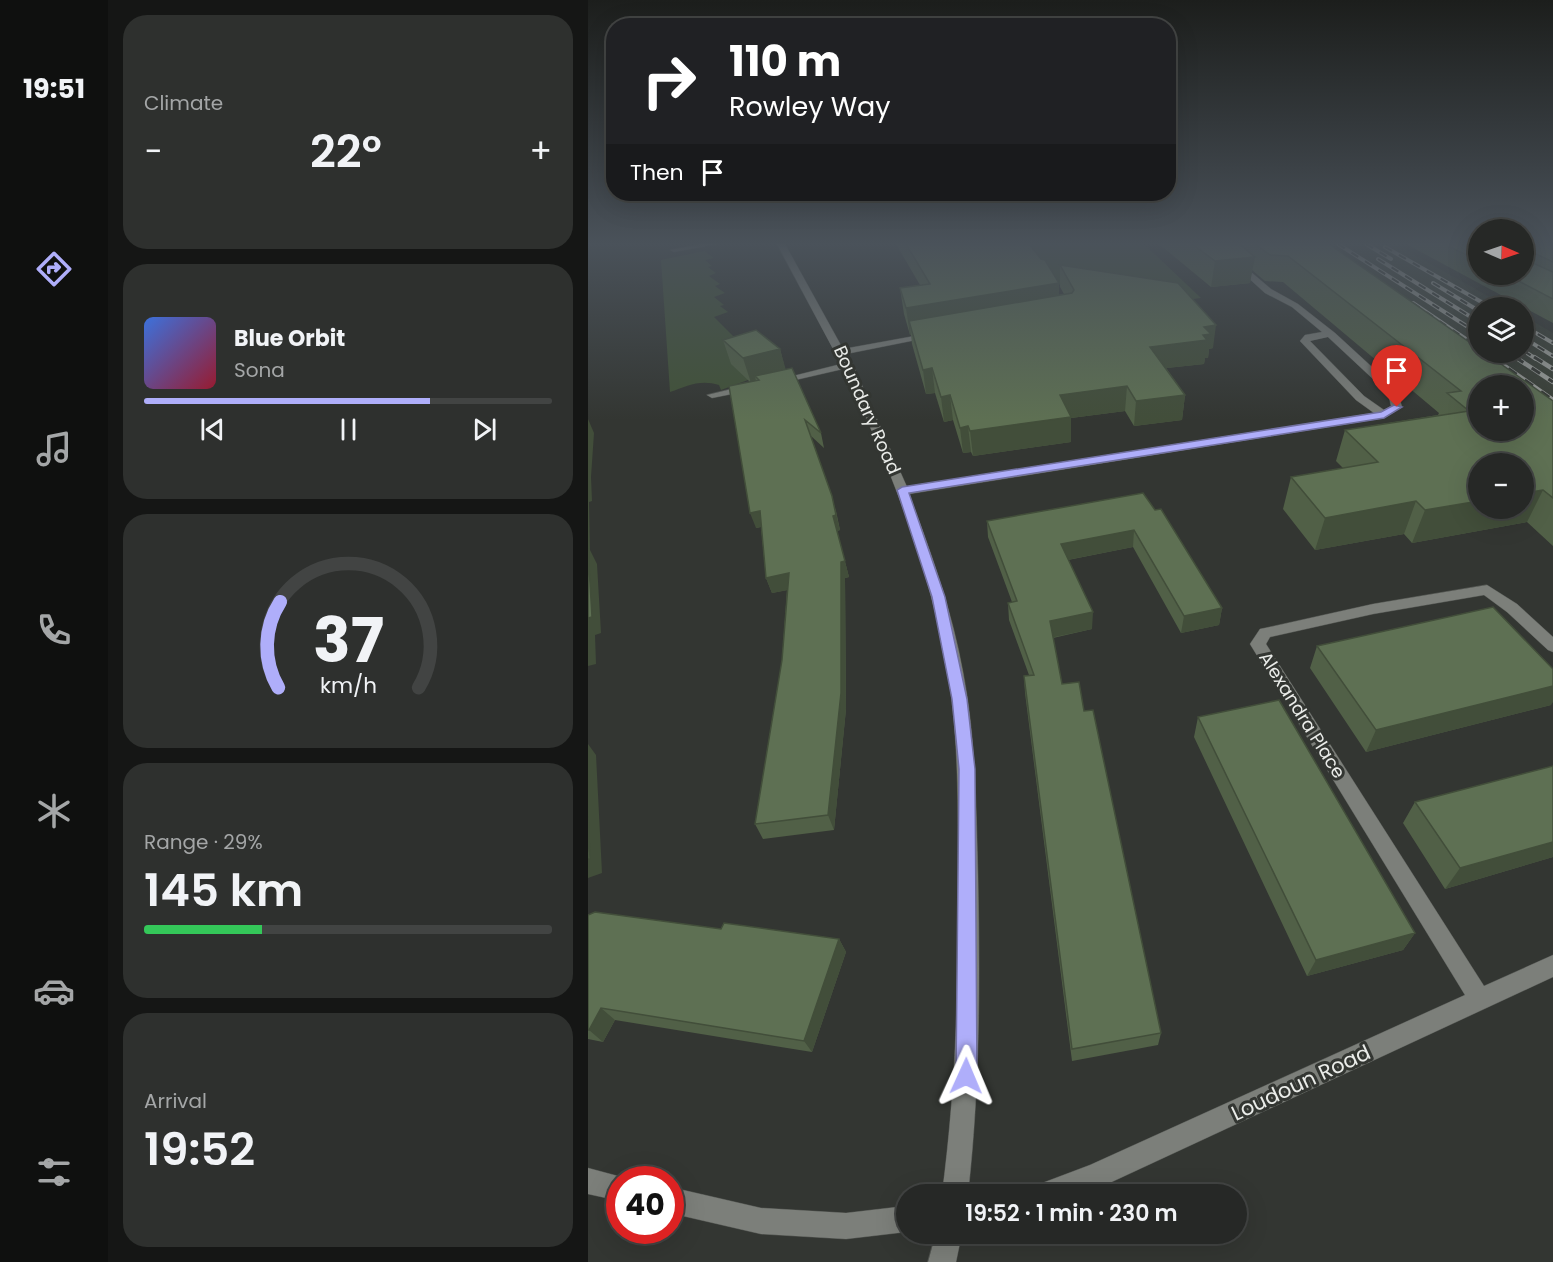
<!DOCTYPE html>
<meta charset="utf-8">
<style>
body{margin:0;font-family:Poppins,sans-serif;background:#2e302e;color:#f1f3f6;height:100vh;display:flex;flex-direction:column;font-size:22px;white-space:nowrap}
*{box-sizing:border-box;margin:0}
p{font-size:20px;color:#a4a6a7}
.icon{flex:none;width:33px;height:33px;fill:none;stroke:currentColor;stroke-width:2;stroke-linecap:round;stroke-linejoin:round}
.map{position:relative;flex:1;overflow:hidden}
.side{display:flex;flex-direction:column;gap:15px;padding:15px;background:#151615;width:480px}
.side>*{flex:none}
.top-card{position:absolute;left:18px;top:18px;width:570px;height:183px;border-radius:24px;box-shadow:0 6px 24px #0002,0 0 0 2px #424443;background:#202124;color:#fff;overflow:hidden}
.needle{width:39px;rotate:92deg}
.tools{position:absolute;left:880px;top:219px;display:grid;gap:12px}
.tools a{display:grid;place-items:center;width:66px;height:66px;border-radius:50%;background:#262826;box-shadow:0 6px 24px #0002,0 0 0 2px #424443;font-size:30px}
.speed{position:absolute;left:18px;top:1166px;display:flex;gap:12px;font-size:30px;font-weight:700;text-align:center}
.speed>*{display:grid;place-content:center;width:78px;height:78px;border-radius:50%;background:#262826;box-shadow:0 6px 24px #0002,0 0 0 2px #424443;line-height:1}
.speed .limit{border:9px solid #d22;background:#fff;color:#111}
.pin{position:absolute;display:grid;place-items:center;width:51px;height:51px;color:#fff;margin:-62px -26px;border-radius:50% 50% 50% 0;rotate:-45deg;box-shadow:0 0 6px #0007}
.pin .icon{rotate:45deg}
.me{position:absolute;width:66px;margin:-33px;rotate:1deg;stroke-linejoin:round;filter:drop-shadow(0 0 4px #0008)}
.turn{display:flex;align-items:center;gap:21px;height:126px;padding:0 24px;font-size:27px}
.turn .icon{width:78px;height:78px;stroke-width:2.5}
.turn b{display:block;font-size:42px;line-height:51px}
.then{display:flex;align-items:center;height:57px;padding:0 24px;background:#0003;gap:12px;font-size:22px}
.big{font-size:45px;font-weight:600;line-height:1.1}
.side .tile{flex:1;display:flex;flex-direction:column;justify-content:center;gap:9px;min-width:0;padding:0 21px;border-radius:24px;background:#2e302e}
.side .dial{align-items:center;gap:0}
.dial svg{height:156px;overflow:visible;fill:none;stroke:#424443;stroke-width:7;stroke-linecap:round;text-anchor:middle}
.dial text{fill:#f1f3f6;stroke:none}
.song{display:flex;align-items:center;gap:18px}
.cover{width:72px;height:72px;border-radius:9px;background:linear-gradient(135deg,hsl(220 70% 55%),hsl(350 70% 35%))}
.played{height:6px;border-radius:3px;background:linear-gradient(90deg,#afaefa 70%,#424443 70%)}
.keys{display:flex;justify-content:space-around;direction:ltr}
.heat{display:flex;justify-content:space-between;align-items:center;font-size:33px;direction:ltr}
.charge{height:9px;border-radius:4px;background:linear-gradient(90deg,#34c759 29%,#424443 0)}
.trip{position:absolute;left:308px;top:1184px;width:351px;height:60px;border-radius:30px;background:#262826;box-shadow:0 6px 24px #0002,0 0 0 2px #424443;font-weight:600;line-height:60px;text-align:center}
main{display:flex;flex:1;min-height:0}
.dock{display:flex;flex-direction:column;width:108px;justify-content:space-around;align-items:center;background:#0f100f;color:#a4a6a7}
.dock .icon{width:42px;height:42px}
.dock .active{color:#afaefa}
.dock b{font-size:27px;color:#f1f3f6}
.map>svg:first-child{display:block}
.built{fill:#393f36}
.green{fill:#415237}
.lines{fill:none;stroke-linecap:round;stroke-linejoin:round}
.minor-casing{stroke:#515450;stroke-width:1}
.minor{fill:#7c7f7a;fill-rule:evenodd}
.rail-far1-casing{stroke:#9c9f9b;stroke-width:4}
.rail-casing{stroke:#9c9f9b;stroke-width:4.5}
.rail-far1{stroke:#333632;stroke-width:2;stroke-dasharray:8;stroke-linecap:butt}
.rail{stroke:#333632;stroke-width:3;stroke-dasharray:10;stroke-linecap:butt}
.wall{fill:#516047}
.shaded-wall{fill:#424e3a}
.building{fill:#5e7053;stroke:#424e3a;stroke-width:1.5;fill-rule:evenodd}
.route{fill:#afaefa;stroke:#7271a2;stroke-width:1.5}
.labels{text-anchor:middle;stroke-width:6;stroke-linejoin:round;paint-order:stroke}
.street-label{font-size:18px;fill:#eaece9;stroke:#333632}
.near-street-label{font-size:21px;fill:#eaece9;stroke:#333632}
</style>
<main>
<nav class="dock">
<b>19:51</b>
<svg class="icon active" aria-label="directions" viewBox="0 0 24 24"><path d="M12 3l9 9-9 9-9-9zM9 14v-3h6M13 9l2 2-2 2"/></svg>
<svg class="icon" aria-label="music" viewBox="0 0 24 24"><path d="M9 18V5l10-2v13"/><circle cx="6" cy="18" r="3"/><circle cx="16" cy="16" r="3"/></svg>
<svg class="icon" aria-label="phone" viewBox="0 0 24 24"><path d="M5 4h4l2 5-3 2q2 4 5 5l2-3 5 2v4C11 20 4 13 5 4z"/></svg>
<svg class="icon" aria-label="climate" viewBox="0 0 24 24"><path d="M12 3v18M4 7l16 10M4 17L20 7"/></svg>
<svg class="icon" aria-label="car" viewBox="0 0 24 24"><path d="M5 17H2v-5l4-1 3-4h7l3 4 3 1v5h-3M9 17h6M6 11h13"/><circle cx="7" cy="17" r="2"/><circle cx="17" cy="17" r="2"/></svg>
<svg class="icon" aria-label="filters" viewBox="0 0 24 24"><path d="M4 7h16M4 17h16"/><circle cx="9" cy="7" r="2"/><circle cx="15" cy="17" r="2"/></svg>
</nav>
<section class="side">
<div class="tile"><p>Climate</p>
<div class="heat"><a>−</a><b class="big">22°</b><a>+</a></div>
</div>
<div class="tile">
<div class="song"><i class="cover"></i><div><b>Blue Orbit</b><p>Sona</p></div></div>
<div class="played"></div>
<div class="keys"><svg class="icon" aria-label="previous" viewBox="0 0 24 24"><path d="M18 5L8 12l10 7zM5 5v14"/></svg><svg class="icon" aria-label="pause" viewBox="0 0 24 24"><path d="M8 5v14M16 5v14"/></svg><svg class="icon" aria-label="next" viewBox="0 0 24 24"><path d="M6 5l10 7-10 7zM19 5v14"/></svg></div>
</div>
<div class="tile dial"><svg viewBox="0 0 100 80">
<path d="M14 69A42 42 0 1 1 86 69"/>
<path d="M14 69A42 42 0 0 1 15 25" stroke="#afaefa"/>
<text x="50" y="56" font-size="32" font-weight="700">37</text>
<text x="50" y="72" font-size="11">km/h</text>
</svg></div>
<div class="tile"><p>Range · 29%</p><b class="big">145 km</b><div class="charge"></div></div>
<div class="tile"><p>Arrival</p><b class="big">19:52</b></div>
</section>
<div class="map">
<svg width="965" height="1262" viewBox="0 0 965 1262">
<rect width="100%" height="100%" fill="#333632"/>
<path class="built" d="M 705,244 L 807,244 L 920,307 L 891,308 L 891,352 L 936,352 L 936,316 L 965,333 L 965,437 L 936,386 Z"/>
<path class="green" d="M 435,244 L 556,244 L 613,298 L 597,300 L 472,285 Z
M 116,251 L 126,258 L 117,260 L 124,266 L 120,267 L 128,273 L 121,276 L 132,284 L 127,286 L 137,293 L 126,297 L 136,305 L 132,306 L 140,312 L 126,317 L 146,337 L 160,380 L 133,390 L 131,385 C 112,379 99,386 82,392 L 73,260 Z"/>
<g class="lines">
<g class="minor-casing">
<path id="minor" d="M 113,244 L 129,244 L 86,252 L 82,250 Z
M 189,244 L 197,244 L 255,349 L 343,333 L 348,336 L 258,354 L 265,365 L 319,487 L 786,413 L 768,400 L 712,341 L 717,335 L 734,332 L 704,307 L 677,293 L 623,244 L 630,244 L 683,289 L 710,304 L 747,333 L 809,390 L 814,407 L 796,418 L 321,494 C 343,552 364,611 375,672 C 388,739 388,808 390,876 C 392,983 392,1088 380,1194 L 354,1194 C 368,1088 371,983 370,877 C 370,809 371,740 360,673 C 342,568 302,465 255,369 L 190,384 L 185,381 L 253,364 ZM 740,337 L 800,393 L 803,406 L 796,410 L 776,396 L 722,341 Z
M 160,385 L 165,388 L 164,390 L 124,398 L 119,395 Z
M 899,585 L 929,604 L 965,637 L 965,652 L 960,650 L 919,612 L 896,595 L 785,614 L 682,637 L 678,644 L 896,986 L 965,955 L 965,977 L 515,1186 L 494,1194 L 445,1194 L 449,1185 L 502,1165 L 877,995 L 662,644 L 672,629 L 677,628 L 785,604 Z
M 0,1168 L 41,1179 L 32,1179 L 32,1201 L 0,1194 Z
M 82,1187 L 173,1208 L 258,1213 L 318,1206 L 318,1232 L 258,1239 L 173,1234 L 82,1213 Z
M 348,1233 L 374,1233 L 368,1262 L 340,1262 Z"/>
</g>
<use href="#minor" class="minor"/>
<g class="rail-far1-casing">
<path id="rail-far1" d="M 750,244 L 891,334
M 778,244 L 803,259
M 797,247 L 904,308
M 790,259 L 891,322
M 845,283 L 891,311
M 825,303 L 891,348
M 936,326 L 965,343
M 936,338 L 965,356
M 936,351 L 948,359
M 897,352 L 906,359
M 919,352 L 929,359"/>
</g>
<g class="rail-casing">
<path id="rail" d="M 904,357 L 965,400
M 927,357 L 965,382
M 946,357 L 965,369"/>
</g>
<use href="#rail-far1" class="rail-far1"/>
<use href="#rail" class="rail"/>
</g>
<path class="wall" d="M 308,244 L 441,244 L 471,283 L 471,295 L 476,294 L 472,287 L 472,265 L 625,348 L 621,349 L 620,358 L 617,358 L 616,364 L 578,368 L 597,395 L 594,420 L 546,426 L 537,411 L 483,418 L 483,442 L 385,456 L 383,452 L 375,453 L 365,420 L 356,422 L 347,393 L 338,394 L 324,344 L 323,335 L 322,335 L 316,314 L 312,288 L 332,285 Z
M 571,244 L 741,244 L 965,401 L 965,546 L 939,522 L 824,543 L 816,534 L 727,550 L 695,509 L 703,477 L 755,468 L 748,461 L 757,430 L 850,415 L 851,413 L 695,282 L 677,281 L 664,270 L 662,283 L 623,287 Z
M 818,244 L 891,244 L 891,274 L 936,274 L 936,244 L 965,244 L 965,323 Z
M 135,340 L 192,349 L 197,369 L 233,433 L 236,448 L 223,436 L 248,511 L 252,530 L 249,531 L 261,577 L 257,578 L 258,709 L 246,830 L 175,839 L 167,824 L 194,660 L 199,590 L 184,593 L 178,578 L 173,527 L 168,528 L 162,382 L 143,364 Z
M 567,510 L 634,608 L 631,625 L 593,633 L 545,547 L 480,560 L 504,629 L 465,638 L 474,684 L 496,711 L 573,1033 L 570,1045 L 484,1061 L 437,693 L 436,676 L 441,675 L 421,620 L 420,603 L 424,602 L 400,537 L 399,521 Z
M 729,646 L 963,705 L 778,752 L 722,668 Z
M 610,717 L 827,933 L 815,950 L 719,976 L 606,737 Z
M 965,766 L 965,857 L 857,889 L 815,823 L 827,802 Z
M 0,915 L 133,929 L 251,939 L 258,952 L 224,1052 L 27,1020 L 15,1042 L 0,1039 Z"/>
<path class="shaded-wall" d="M 944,252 L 937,270 L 937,257 Z
M 667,257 L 662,283 L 623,287 L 627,261 Z
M 471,283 L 471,309 L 321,321 L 323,335 L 322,335 L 318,308 Z
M 628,325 L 625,348 L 621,349 L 620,358 L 617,358 L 616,364 L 561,370 L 562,347 L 616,327 Z
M 192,349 L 199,374 L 167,376 L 168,381 L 163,383 L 155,358 Z
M 344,368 L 347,393 L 338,394 L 335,370 Z
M 539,386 L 537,411 L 483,418 L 483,442 L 385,456 L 382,431 L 472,395 Z
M 362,395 L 365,420 L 356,422 L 353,397 Z
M 597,395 L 594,420 L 546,426 L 548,401 Z
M 0,419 L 6,433 L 3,477 L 4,501 L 1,502 L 2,550 L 9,564 L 13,633 L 7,635 L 8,664 L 0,666 Z
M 380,426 L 383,452 L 375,453 L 372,428 Z
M 955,490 L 939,522 L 824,543 L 837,510 L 891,501 L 891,508 L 936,508 L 936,493 Z
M 244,496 L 252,530 L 249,531 L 261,577 L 257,578 L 258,709 L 246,830 L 240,815 L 245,516 Z
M 828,501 L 816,534 L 727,550 L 737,518 Z
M 172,511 L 177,526 L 168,528 L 162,513 Z
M 546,530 L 545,547 L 474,561 L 473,544 Z
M 201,573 L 206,589 L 184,593 L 178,578 Z
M 634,608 L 631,625 L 593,633 L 596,616 Z
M 505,612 L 504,629 L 462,638 L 462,621 Z
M 965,686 L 965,702 L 963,705 L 778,752 L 788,730 Z
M 0,744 L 8,755 L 14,873 L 0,878 Z
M 965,842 L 965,857 L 857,889 L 872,868 Z
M 827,933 L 815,950 L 719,976 L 728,960 Z
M 251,939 L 258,952 L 224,1052 L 216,1041 Z
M 13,1008 L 27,1020 L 15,1042 L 1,1030 Z"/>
<path class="building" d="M 318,244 L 441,244 L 453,259 L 457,260 L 471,283 L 318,308 L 312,288 L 342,284 Z
M 604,244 L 651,244 L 667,257 L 627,261 Z
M 667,244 L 741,244 L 891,349 L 891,352 L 896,352 L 965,401 L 965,498 L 955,490 L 936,493 L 936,464 L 891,464 L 891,501 L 837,510 L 828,501 L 737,518 L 703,477 L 790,462 L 757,430 L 881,411 L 859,393 L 873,391 L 700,256 L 682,255 ZM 891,386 L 936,386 L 936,430 L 891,430 Z
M 856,244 L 891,244 L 891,261 Z
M 936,244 L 965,244 L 965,262 L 944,252 L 937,257 L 938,260 L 965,272 L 965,299 L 917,274 L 936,274 Z
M 472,265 L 590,283 L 628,325 L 616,327 L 623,334 L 615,335 L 619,340 L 562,347 L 597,395 L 548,401 L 539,386 L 472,395 L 483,417 L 382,431 L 380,426 L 372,428 L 362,395 L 353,397 L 344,368 L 335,370 L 321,321 L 484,293 L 486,290 Z
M 168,330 L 192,349 L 155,358 L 135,340 Z
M 204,368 L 233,433 L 217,420 L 244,496 L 248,515 L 245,516 L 257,561 L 253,562 L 253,693 L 240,815 L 167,824 L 194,660 L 201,573 L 178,578 L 172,511 L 162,513 L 141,386 L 171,380 L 167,376 Z
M 555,493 L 567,510 L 573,509 L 634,608 L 596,616 L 546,530 L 473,544 L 505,612 L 462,621 L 474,684 L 491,682 L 496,711 L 505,710 L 573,1033 L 484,1049 L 436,676 L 446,675 L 420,603 L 429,601 L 399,521 Z
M 0,548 L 4,617 L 0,618 Z
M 905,607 L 965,669 L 965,686 L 788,730 L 729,646 Z
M 691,700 L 827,933 L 728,960 L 610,717 Z
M 965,766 L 965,842 L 872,868 L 827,802 Z
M 0,816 L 2,859 L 0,859 Z
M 7,912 L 133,929 L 136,923 L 251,939 L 216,1041 L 13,1008 L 1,1030 L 0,1030 L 0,915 Z"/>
<linearGradient id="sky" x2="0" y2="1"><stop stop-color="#1c1e1c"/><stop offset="0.58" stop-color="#4a525a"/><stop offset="1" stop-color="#4a525a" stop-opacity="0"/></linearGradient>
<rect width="965" height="420" fill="url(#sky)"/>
<path class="route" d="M 806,405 L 814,407 L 796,418 L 321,493 L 357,597 L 379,699 L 387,769 L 389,1076 L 386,1084 L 378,1087 L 371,1084 L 368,1076 L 371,769 L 364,699 L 344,597 L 309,490 L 314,487 L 793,412 Z"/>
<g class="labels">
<g class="street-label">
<text transform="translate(279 410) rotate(66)" y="6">Boundary Road</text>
<text transform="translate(714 715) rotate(58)" y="6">Alexandra Place</text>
</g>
<g class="near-street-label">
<text transform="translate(713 1083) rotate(-25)" y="7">Loudoun Road</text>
</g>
</g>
</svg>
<div class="tools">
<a><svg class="needle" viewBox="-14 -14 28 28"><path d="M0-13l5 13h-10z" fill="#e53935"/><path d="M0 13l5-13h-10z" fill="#a4a6a7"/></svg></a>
<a><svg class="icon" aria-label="layers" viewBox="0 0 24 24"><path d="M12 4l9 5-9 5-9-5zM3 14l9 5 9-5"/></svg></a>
<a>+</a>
<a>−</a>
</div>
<div class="speed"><div class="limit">40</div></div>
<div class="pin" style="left:809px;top:407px;background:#d93025"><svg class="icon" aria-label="arrive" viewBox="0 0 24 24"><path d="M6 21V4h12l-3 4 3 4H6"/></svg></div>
<svg class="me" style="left:378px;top:1076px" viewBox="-20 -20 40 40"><path d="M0-17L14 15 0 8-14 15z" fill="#afaefa" stroke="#fff" stroke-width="4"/></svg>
<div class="trip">19:52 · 1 min · 230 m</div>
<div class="top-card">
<div class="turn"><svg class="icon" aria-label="right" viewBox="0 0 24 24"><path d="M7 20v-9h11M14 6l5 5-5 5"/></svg><div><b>110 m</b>Rowley Way</div></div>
<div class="then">Then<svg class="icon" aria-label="arrive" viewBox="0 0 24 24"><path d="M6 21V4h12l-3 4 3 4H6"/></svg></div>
</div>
</div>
</main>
